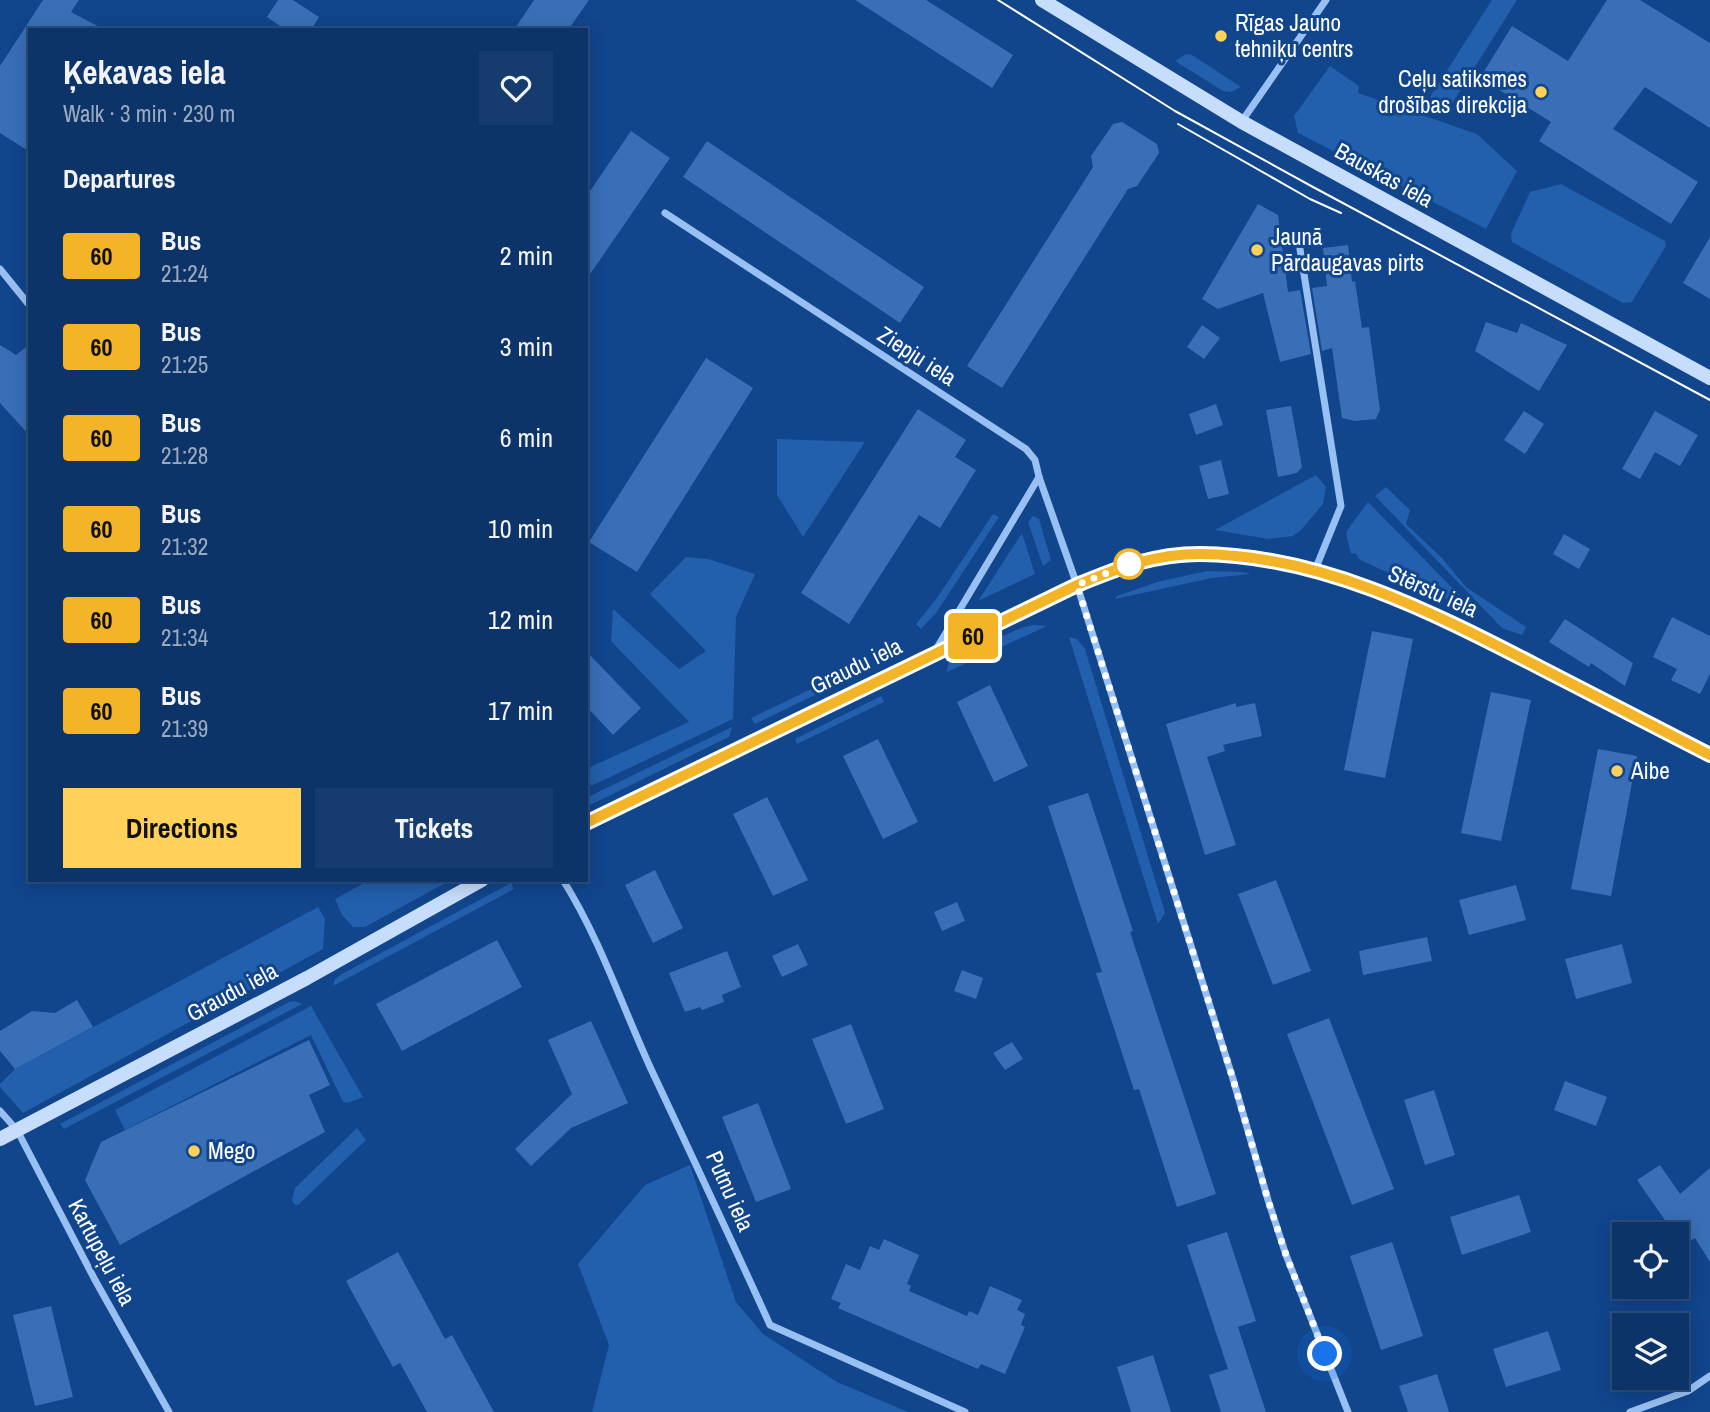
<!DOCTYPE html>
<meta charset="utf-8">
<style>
:root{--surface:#0d3469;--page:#163c6f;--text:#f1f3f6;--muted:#9aaac0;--line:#2d4f7d;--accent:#ffd159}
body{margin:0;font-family:"Archivo Narrow",sans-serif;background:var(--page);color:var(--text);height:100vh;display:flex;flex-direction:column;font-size:26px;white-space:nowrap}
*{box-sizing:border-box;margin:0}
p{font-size:23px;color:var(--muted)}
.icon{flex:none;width:38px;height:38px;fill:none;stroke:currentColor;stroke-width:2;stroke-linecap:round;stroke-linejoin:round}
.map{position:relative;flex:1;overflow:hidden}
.details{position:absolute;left:28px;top:28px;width:560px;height:854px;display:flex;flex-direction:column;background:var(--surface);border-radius:0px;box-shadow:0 4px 18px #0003,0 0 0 2px var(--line)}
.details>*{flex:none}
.badge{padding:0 14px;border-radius:5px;font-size:24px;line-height:46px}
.buttons{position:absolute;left:1612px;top:1222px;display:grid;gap:14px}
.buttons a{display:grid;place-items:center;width:77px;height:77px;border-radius:0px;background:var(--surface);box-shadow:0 4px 18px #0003,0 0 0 2px var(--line);font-size:35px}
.you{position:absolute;width:35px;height:35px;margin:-18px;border:5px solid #fff;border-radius:50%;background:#1a73e8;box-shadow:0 0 0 10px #1a73e833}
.map>.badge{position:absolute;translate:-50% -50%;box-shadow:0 0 0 4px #fff}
h2{padding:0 35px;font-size:26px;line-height:63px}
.round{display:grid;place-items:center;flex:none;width:74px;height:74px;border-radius:0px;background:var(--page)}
.overview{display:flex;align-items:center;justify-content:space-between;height:119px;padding:0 35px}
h1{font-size:33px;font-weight:800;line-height:52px}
.action{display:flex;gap:14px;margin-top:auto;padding:14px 35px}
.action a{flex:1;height:80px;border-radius:0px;background:var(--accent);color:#111;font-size:28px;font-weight:800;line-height:80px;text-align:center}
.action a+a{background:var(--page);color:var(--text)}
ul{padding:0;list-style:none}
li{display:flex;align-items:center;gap:21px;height:91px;padding:0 35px}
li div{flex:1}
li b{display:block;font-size:26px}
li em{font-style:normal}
li .badge{min-width:77px;font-weight:700;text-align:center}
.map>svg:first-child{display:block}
.green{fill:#225fac}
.building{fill:#396fb6}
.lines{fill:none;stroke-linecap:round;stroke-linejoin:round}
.street{stroke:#98c0f2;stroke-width:7}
.secondary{stroke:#c7ddfc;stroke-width:14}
.tram{stroke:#fff;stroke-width:2}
.line-casing{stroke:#fff;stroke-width:16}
.line{stroke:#f4b427;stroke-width:10}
.walk{stroke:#fff;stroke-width:7;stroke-dasharray:0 12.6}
.poi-dot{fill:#ffd159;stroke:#11458c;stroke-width:2.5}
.stop-dot{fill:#fff;stroke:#f4b427;stroke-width:3.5}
.labels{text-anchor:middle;stroke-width:6;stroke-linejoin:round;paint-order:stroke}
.poi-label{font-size:23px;fill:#fff;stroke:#11458c;text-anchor:start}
.street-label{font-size:23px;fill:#fff;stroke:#11458c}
</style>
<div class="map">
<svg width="1710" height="1412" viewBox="0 0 1710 1412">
<rect width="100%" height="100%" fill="#11458c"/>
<g class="green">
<path d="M1492,0h25l-69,110 -18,-13z"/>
<path d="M1186,54l6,1 49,32 -10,5 -8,-1 -48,-30z"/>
<path d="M1330,66l29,20 -1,7 119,41 40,37 -31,58 -188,-96 -4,-17z"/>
<path d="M1561,184l104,57 1,5 -34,56 -9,1 -111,-61 -1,-8 19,-42z"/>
<path d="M777,439l88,3 -62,95 -26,-42z"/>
<path d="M1316,475l10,12 -3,17 -21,25 -9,7 -25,3 -53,-9z"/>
<path d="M1386,487l24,23 -4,14 36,34 24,29 60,40 -4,8 -20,-7 -127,-132z"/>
<path d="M1368,502l109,111 -117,-53 -5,-7 -4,1 -5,-20 2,-5z"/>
<path d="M993,514l6,3 -63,96 -15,16 -5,-5 21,-26z"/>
<path d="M1033,516l6,3 12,41 -8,6 -15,-44z"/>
<path d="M1022,533l13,41 -57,27z"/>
<path d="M686,557l22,2 47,15 -19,43 -3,102 -142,67 -5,-17 103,-47 -78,-81 2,-32 66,60 27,-18 -56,-57z"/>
<path d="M1207,571l35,1 9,2 -39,4 -97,21 2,-3 40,-14z"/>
<path d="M1033,625l14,1 -100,46 1,-8 6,-6 67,-30z"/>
<path d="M1069,637l8,2 8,10 79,260 1,4 -7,11z"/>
<path d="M865,663l4,6 -114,55 -4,-6z"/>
<path d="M881,696l3,6 -87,42 -2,-5z"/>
<path d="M732,727l-3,10 -143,70v-9z"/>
<path d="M370,880h81l-86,47h-12l-11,-12 -7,-16z"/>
<path d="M511,883l3,6 -181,97 2,-7 7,-5z"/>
<path d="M318,907l7,12 -2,30 -300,164 -23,-26v-3l15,-15z"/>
<path d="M295,1001l7,3 -238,125 -4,-5 229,-122z"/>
<path d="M311,1006l52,91 -16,6 -4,-1 -32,-67 -186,95 -10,-20z"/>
<path d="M357,1128l9,12 -68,65 -4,-1 -2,-4 3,-12z"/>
<path d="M690,1165l46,137 27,32 74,48 71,30h-316l17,-67 -31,-81 67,-79z"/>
</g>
<g class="building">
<path d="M43,0h36l-8,12 34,18h-75v122l-30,-19v-67z"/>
<path d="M278,0h15l26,17 -8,13h-25l-19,-13z"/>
<path d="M534,0h55l-21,30h-54z"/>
<path d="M855,0h71l87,55 -21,33z"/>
<path d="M1607,0h33l70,43v85l-65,-41 -32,42 85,53 -27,42 -132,-83 12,-19 -71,-44 32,-52 56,35z"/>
<path d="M1122,122l35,22 2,9 -22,33 -9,3 -126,199 -35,-22 126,-199 -2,-11 22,-32z"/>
<path d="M631,131l39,27 -84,122v-83z"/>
<path d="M707,141l217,146 -24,36 -217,-146z"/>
<path d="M1258,204l20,11 10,77 12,-2 11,64 -31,8 -17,-69 -45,16 -16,-10z"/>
<path d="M1710,237v62l-27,-16z"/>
<path d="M1348,245l4,37 3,-1 7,47 7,-1 11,83 -4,9 -21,2 -13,-3 -10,-70 -10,3 -10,-63 15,-2 -4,-38z"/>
<path d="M1486,322l31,11 4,-10 46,22 -28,46 -64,-40z"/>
<path d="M1202,325l18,13 -16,21 -17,-12z"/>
<path d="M30,344v92l-30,-33v-58l16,10z"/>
<path d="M706,358l47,30 -116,184 -48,-30z"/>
<path d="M1216,404l7,21 -27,10 -7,-21z"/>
<path d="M1291,406l11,61 -5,6 -19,4 -12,-67z"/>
<path d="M918,409l48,31 -11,17 21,13 -36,58 -21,-13 -70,109 -48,-31z"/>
<path d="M1524,411l20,13 -19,30 -21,-14z"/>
<path d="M1655,411l43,24 -18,31 -25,-14 -15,27 -18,-10z"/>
<path d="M1221,460l8,34 -21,5 -9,-33z"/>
<path d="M1564,534l26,15 -11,20 -26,-15z"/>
<path d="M1672,617l38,19v38l-10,20 -29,-14 6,-11 -24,-12z"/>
<path d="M1565,619l68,44 -8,23 -34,-23 -2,4 -40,-25z"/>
<path d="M1372,631l41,8 -28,139 -41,-8z"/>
<path d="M586,651l55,57 -28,27 -27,-29z"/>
<path d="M990,685l38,81 -34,16 -37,-80z"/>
<path d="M1491,692l40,8 -30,141 -40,-8z"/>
<path d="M1236,703v4l19,-4 7,33 -39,9 2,6 -18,6 29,88 -31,10 -39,-131z"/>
<path d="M878,739l40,83 -35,17 -40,-83z"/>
<path d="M1598,749l39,7 -26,140 -40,-7z"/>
<path d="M1088,793l45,138 -3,1 86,262 -39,13 -38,-118 -5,1 -38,-117 6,-1 -54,-166z"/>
<path d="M767,797l41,83 -35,16 -40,-82z"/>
<path d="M655,870l28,58 -30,15 -28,-58z"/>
<path d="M1276,880l35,91 -38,14 -35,-91z"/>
<path d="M1516,885l10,35 -57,15 -10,-35z"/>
<path d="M957,902l8,19 -23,10 -8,-19z"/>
<path d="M1427,937l5,24 -69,14 -4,-24z"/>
<path d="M497,940l25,47 -120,64 -26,-47z"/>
<path d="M798,944l10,21 -26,12 -10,-21z"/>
<path d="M1622,944l10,39 -56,16 -11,-40z"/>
<path d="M727,951l14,36 -19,8 2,7 -22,8 -2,-3 -15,5 -16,-39z"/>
<path d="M962,970l21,8 -7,21 -22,-8z"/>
<path d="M77,1000l16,27 -78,42 -15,-18v-20l32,-20 23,2z"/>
<path d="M1329,1018l65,171 -42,16 -65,-171z"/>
<path d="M591,1021l37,82 -57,25 -40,38 -16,-17 57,-55 -24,-54z"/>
<path d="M851,1024l33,85 -38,15 -34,-85z"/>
<path d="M309,1040l21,45 -21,10 16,37 -205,113 -35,-65 16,-38z"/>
<path d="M1012,1042l11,17 -18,11 -12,-17z"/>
<path d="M1565,1081l42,16 -11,29 -42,-16z"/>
<path d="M1434,1090l21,65 -30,10 -21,-65z"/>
<path d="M758,1103l33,86 -35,13 -34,-85z"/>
<path d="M1660,1165l20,29 30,-26v94l-15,-24 -12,8 -46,-66z"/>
<path d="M1519,1195l12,37 -69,23 -12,-38z"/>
<path d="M1227,1232l29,89 -18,6 28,85h-45l-12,-37 19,-6 -41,-124z"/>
<path d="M884,1239l35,16 -12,29 4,2 -2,5 58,25 2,-5 9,4 12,-29 32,14 -5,10 8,4 -4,11 4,2 -20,47 -24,-10 -3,5 -140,-61 3,-5 -10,-4 15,-35 14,6 10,-24 9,4z"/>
<path d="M1392,1242l31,94 -42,14 -31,-94z"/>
<path d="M398,1252l47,87 7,-4 42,77h-67l-27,-49 -7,4 -47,-86z"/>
<path d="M51,1306l22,91 -38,9 -22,-91z"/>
<path d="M1548,1331l13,39 -55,17 -13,-38z"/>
<path d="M1153,1355l18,57h-40l-14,-45z"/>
<path d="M1437,1374l12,38h-41l-9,-26z"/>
</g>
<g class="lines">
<g class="street">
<path d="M1242,121l84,-121"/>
<path d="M665,213l361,236 9,11 4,17 38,108 156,494 35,121 18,55 62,157"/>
<path d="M1300,249l41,257 -26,64"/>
<path d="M0,269l30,37"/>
<path d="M935,651l104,-174"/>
<path d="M563,880c37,59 59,126 88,189 40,85 80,170 119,256l195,87"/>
<path d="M0,1111l17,19 78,150 74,132"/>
<path d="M1630,1412l58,-21 22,-15"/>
</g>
<g class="secondary">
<path d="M1042,0l200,122 468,256"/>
<path d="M586,823l491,-238c24,-10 48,-22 75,-26 135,-23 266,47 383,106 58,30 117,60 175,90"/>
<path d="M0,1139l307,-161 175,-98"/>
</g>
<g class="tram">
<path d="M998,0l177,111 138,76 397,213"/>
<path d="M1178,124l132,75 31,14"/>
</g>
</g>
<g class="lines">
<defs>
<path id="line" d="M586,823l491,-238c41,-17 77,-31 123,-31 120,1 230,57 335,111 58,30 117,60 175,90"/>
</defs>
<use href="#line" class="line-casing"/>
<use href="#line" class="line"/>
<path class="walk" d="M1129,564l-52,21 156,494 35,121 18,55 39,99"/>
</g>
<g class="poi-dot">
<circle cx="1221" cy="36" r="7"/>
<circle cx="1541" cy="92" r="7"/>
<circle cx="1257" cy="250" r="7"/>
<circle cx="1617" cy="771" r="7"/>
<circle cx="194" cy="1151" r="7"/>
</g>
<circle class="stop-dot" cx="1129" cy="564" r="14"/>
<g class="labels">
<g class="poi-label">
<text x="1235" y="31">Rīgas Jauno<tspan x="1235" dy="26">tehniķu centrs</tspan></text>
<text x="1527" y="87" text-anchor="end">Ceļu satiksmes<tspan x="1527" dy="26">drošības direkcija</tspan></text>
<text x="1271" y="245">Jaunā<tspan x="1271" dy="26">Pārdaugavas pirts</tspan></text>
<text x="1631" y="779">Aibe</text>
<text x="208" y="1159">Mego</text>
</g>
<g class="street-label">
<text transform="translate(1384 175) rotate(29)" y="8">Bauskas iela</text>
<text transform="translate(917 356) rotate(33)" y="8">Ziepju iela</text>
<text transform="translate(1433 591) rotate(24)" y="8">Stērstu iela</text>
<text transform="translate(856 666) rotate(-26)" y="8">Graudu iela</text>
<text transform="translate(232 992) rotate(-28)" y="8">Graudu iela</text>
<text transform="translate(730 1191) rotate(66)" y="8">Putnu iela</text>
<text transform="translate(102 1252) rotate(62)" y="8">Kartupeļu iela</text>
</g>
</g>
</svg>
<div class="buttons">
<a><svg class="icon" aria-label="locate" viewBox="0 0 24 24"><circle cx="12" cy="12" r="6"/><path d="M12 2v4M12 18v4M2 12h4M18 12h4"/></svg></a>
<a><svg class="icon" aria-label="layers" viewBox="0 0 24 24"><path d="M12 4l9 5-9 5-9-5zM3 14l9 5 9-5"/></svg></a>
</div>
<div class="you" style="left:1325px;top:1354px"></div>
<b class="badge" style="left:973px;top:636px;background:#f4b427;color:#111">60</b>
<section class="details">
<div class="overview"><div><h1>Ķekavas iela</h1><p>Walk · 3 min · 230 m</p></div><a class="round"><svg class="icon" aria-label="heart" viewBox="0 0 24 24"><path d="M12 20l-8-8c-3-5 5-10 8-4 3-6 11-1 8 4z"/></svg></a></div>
<h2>Departures</h2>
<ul>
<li><span class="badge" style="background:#f4b427;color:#111">60</span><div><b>Bus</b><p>21:24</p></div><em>2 min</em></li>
<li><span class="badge" style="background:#f4b427;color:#111">60</span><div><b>Bus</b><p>21:25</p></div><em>3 min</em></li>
<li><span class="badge" style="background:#f4b427;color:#111">60</span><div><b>Bus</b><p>21:28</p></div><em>6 min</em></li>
<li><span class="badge" style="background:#f4b427;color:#111">60</span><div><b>Bus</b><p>21:32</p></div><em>10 min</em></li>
<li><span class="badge" style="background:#f4b427;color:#111">60</span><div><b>Bus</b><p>21:34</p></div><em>12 min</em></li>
<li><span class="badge" style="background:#f4b427;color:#111">60</span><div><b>Bus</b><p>21:39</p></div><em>17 min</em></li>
</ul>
<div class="action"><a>Directions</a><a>Tickets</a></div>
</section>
</div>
